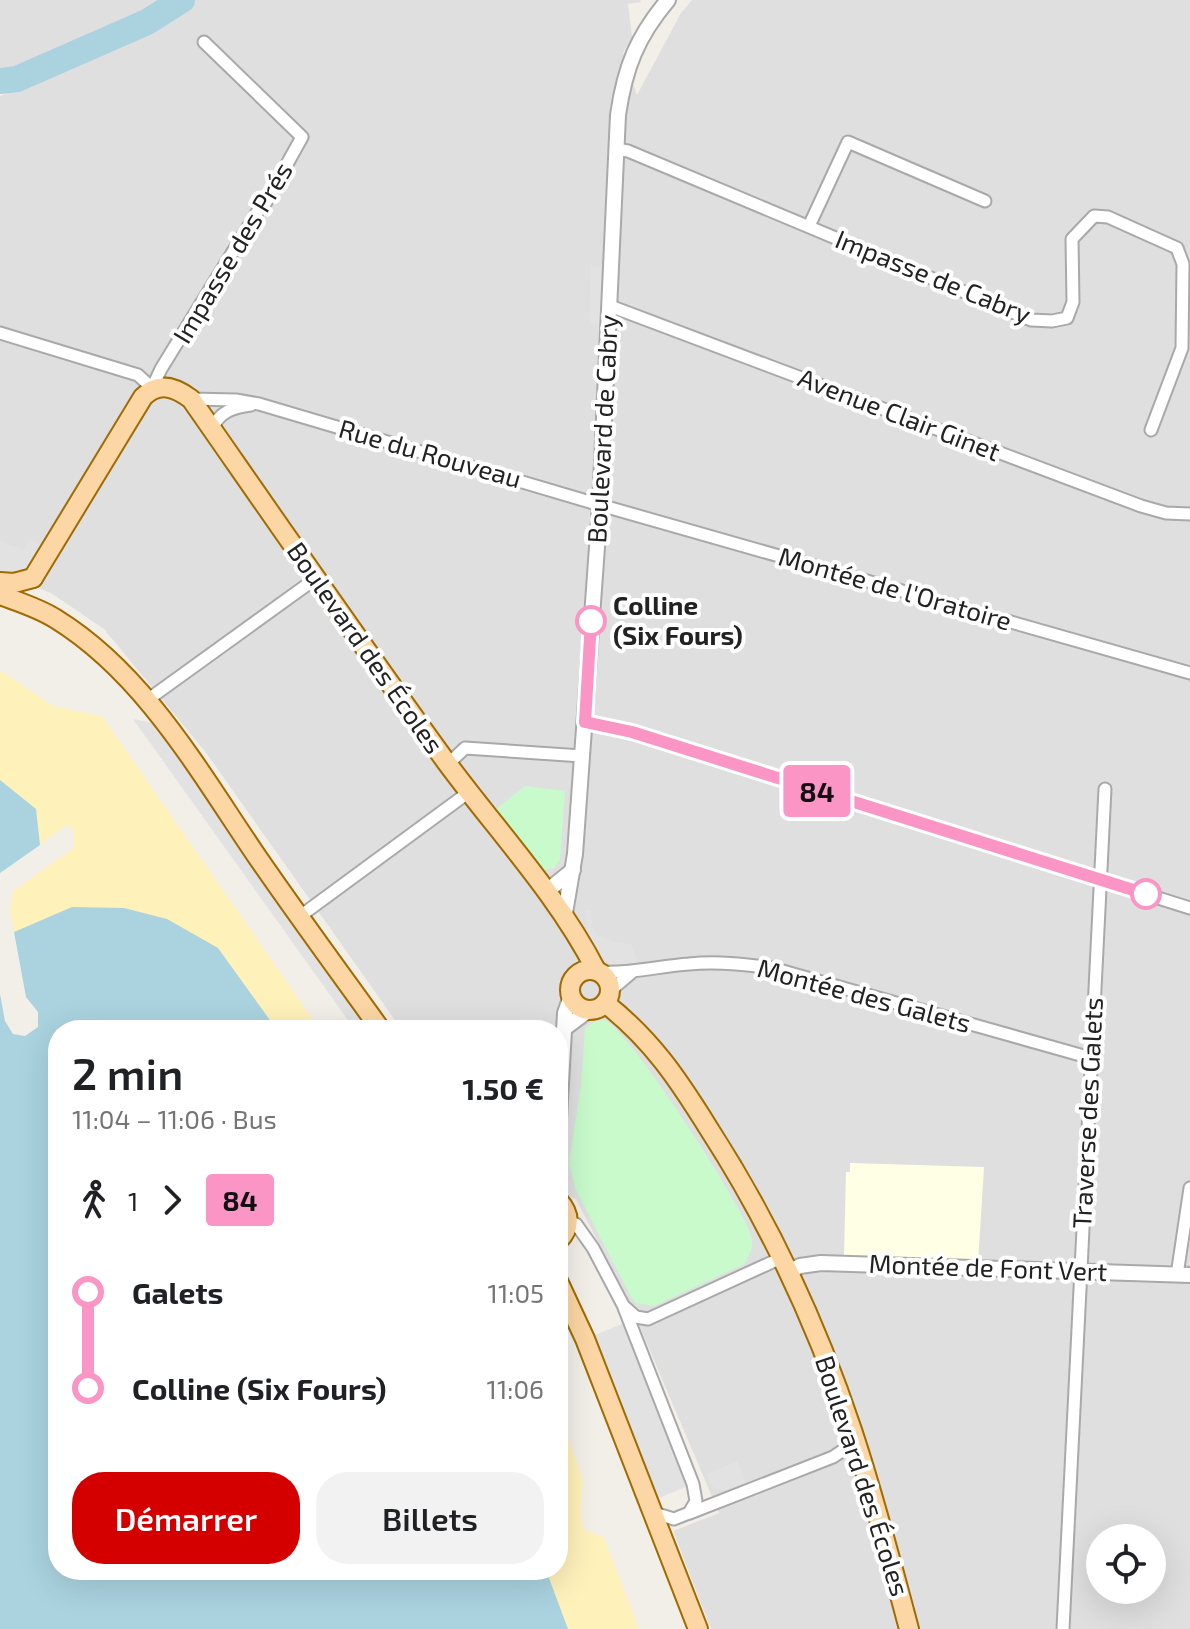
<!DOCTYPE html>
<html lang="fr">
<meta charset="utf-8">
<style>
:root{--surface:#fff;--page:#f2f2f2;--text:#202124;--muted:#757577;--accent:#d40000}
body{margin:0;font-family:"Exo 2",sans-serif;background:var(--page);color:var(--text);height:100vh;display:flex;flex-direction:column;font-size:30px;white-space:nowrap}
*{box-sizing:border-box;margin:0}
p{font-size:26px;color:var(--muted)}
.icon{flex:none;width:44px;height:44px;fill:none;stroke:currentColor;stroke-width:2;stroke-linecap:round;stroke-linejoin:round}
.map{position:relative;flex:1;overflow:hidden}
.details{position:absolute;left:48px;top:1020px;width:520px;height:560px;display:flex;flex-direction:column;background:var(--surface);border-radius:32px;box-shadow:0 8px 32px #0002}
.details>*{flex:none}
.badge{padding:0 16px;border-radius:6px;font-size:28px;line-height:52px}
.buttons{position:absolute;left:1086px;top:1524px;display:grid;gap:16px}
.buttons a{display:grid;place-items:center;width:80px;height:80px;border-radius:50%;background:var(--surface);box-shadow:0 8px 32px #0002;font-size:40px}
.map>.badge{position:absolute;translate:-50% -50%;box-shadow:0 0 0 4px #fff}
.legs{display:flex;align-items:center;gap:12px;height:88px;padding:0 24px;font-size:26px}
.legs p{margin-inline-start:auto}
.summary{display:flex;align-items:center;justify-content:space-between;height:136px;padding:0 24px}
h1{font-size:44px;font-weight:600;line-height:60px}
.action{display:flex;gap:16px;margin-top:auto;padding:16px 24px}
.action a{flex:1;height:92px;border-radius:32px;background:var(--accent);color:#fff;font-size:32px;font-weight:600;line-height:92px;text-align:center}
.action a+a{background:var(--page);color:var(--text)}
ul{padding:0 24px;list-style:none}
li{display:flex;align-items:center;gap:28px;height:96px;font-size:30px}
li i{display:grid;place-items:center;width:12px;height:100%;margin:0 10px;background:currentColor}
li i::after{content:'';width:20px;height:20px;margin:-10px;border:6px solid;border-radius:50%;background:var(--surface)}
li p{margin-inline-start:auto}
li:first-child i{background:linear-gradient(#0000 50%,currentColor 0)}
li:last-child i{background:linear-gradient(currentColor 50%,#0000 0)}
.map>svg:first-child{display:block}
.residential{fill:#e0dfdf;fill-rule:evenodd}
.education{fill:#ffffe5}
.sand{fill:#fff1ba}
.park{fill:#c8facc}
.parking{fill:#e2e2e2}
.water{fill:#aad3df}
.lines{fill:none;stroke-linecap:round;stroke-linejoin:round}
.river{stroke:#aad3df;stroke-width:26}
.minor-casing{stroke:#a9a9a9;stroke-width:15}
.tertiary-casing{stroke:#a9a9a9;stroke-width:18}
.primary-casing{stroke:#a06b00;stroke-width:22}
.minor{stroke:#fff;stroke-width:11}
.tertiary{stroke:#fff;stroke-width:14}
.primary{stroke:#fcd6a4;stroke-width:18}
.line-1-casing{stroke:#fff;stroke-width:18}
.line-1{stroke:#fa95c5;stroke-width:12}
.stop-1-dot{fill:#fff;stroke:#fa95c5;stroke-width:4}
.labels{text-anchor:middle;stroke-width:8;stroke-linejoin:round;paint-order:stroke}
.street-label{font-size:26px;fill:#222;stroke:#fff}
.stop-label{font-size:26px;font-weight:bold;fill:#222;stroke:#fff;text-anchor:start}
</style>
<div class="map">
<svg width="1190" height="1629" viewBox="0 0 1190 1629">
<rect width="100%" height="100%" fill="#f2efe9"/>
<g class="residential">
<path d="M0,0h159l-18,12 -141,63z"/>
<path d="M194,0h446l1,2 -13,2 4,33 -9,16 14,42 44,-82 11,-13h498v1629h-479l-38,-98 46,-18 -88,-207 -55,-107 -18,-7v-162h-156l-195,-276 -103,-125 -53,-36 -51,-20v-477l70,-26 28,-19 60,-28zM1100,1538h52v52h-52z"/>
</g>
<path class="education" d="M850,1163l134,4 -6,96 -134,-7 2,-84h4z"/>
<g class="sand">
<path d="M0,670l53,36 49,10 218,314h-43l-59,-82 -146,-41 -58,25 -4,-21 3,-20 61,-43 -1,-19 -7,-4 -26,20 -4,-36 -36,-29z"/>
<path d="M558,1408l25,72 -2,38 3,11 20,9 35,91h-71l-22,-59h12z"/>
</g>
<g class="park">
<path d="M525,786l40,5 -5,69 -6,8 -10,2 -10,-7 -38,-54z"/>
<path d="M605,1020c27,14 135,182 146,215 4,10 -2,21 -7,29l-90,42 -18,-3 -5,-6 -55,-107 -7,-26 12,-79 4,-57 11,-7z"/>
</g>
<g class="parking">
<path d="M591,266l12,1 -3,58 -11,-1z"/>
<path d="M29,539l13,6 -14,22 -10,4 -18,1v-31l24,9z"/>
<path d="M133,719l20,4 218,307h-16z"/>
<path d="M585,910h6l1,15 5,10 22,8 12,1 7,18 -24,4 -16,-11 -11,-25z"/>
<path d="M629,1321l64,163 -44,18 -64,-163z"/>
<path d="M738,1461l8,22 -21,7 -9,-1 -6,-5 -3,-10z"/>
</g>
<g class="water">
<path d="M0,780l36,29 4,36 -40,28z"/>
<path d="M72,907l52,1 43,11 51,29 59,82h-219v540h488l22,59h-568v-635l5,27 8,13 12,2 13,-9v-15l-12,-15 -12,-65z"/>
</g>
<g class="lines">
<path class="river" d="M0,81l17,-2 130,-57 35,-22"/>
<defs>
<g id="minor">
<path d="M616,149l12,2 403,169 21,1 15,-3 6,-16 -1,-63 22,-23 14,1 69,31 6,16 -1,84 -31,82"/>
<path d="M809,226l39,-84 137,59"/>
<path d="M610,306l531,200 25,7 24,1"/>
<path d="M0,333l138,42 14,13 9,-19 97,-158 8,-9 36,-65 -98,-95"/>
<path d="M191,399l45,1 23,4 341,101 590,168"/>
<path d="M212,429c7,-17 21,-22 39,-24"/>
<path d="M146,701l169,-122"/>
<path d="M585,722l47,10 558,176"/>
<path d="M448,764l17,-16 117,8"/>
<path d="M299,917l170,-125"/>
<path d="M600,972c31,2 59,-6 89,-8 28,-3 55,0 83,4l319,90"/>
<path d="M610,991l21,-18"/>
<path d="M568,1222l8,2 17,24 30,57 70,179 3,17 -7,12 -15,6 -20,-6"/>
<path d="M1177,1275l13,-87"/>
<path d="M626,1308l10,9 12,2 133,-61"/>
<path d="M690,1513l143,-56 12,-8 9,-12"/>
<path d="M1063,1629l42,-840"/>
</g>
<g id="tertiary">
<path d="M547,891l26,-21"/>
<path d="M565,913l10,-59 25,-349 18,-390c7,-48 19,-78 50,-115"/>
<path d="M565,1028l24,-18"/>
<path d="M558,1136l7,-123 6,-17"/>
<path d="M788,1272l12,-6 21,-3 369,12"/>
</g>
<g id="primary">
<path d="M33,578l110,-181c16,-16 32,-10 48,2 85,122 169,244 256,364 51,69 110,131 149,207"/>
<path d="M0,582l14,1 19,-5"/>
<path d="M0,595c19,7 39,13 56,24 89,55 144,154 202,239 40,58 82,115 123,172"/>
<circle cx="590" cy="990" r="20"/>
<path d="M605,1003c47,37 73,76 104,126 60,93 108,196 143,301 22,66 39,132 57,199"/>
<path d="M558,1200c13,14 13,28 0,41"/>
<path d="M558,1281l27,58 113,290"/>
</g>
</defs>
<use href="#minor" class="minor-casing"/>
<use href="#tertiary" class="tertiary-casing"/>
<use href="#primary" class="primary-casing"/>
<use href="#minor" class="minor"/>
<use href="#tertiary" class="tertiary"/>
<use href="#primary" class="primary"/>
</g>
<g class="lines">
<defs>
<path id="line-1" d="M591,621l-6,101 47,10 514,162"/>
</defs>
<use href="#line-1" class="line-1-casing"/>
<use href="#line-1" class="line-1"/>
</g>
<g class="stop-1-dot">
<circle cx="591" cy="621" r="14"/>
<circle cx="1146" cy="894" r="14"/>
</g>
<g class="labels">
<g class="street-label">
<text transform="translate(233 253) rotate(-59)" y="9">Impasse des Prés</text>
<text transform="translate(933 277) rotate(22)" y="9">Impasse de Cabry</text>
<text transform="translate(899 415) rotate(21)" y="9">Avenue Clair Ginet</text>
<text transform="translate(603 429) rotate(-87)" y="9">Boulevard de Cabry</text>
<text transform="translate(430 454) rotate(16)" y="9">Rue du Rouveau</text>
<text transform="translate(895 589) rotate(16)" y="9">Montée de l'Oratoire</text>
<text transform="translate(365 648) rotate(55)" y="9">Boulevard des Écoles</text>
<text transform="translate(864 996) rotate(15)" y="9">Montée des Galets</text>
<text transform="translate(1088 1113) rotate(-87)" y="9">Traverse des Galets</text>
<text transform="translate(988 1268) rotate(2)" y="9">Montée de Font Vert</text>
<text transform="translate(862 1476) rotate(72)" y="9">Boulevard des Écoles</text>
</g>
<g class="stop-label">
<text x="613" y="615">Colline<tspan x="613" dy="30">(Six Fours)</tspan></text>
</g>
</g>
</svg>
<div class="buttons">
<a><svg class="icon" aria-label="locate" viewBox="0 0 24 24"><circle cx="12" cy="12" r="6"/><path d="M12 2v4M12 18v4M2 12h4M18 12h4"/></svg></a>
</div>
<b class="badge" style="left:817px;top:791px;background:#fa95c5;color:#111">84</b>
<section class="details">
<div class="summary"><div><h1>2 min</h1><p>11:04 – 11:06 · Bus</p></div><b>1.50 €</b></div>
<div class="legs"><svg class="icon" aria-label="walk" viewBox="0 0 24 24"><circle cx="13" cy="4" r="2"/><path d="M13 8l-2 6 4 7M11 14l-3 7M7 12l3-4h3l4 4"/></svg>1<svg class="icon" aria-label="forward" viewBox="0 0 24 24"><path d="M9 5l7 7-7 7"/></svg><b class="badge" style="background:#fa95c5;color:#111">84</b></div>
<ul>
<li><i style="color:#fa95c5"></i><b>Galets</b><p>11:05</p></li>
<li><i style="color:#fa95c5"></i><b>Colline (Six Fours)</b><p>11:06</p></li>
</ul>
<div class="action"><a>Démarrer</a><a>Billets</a></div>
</section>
</div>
